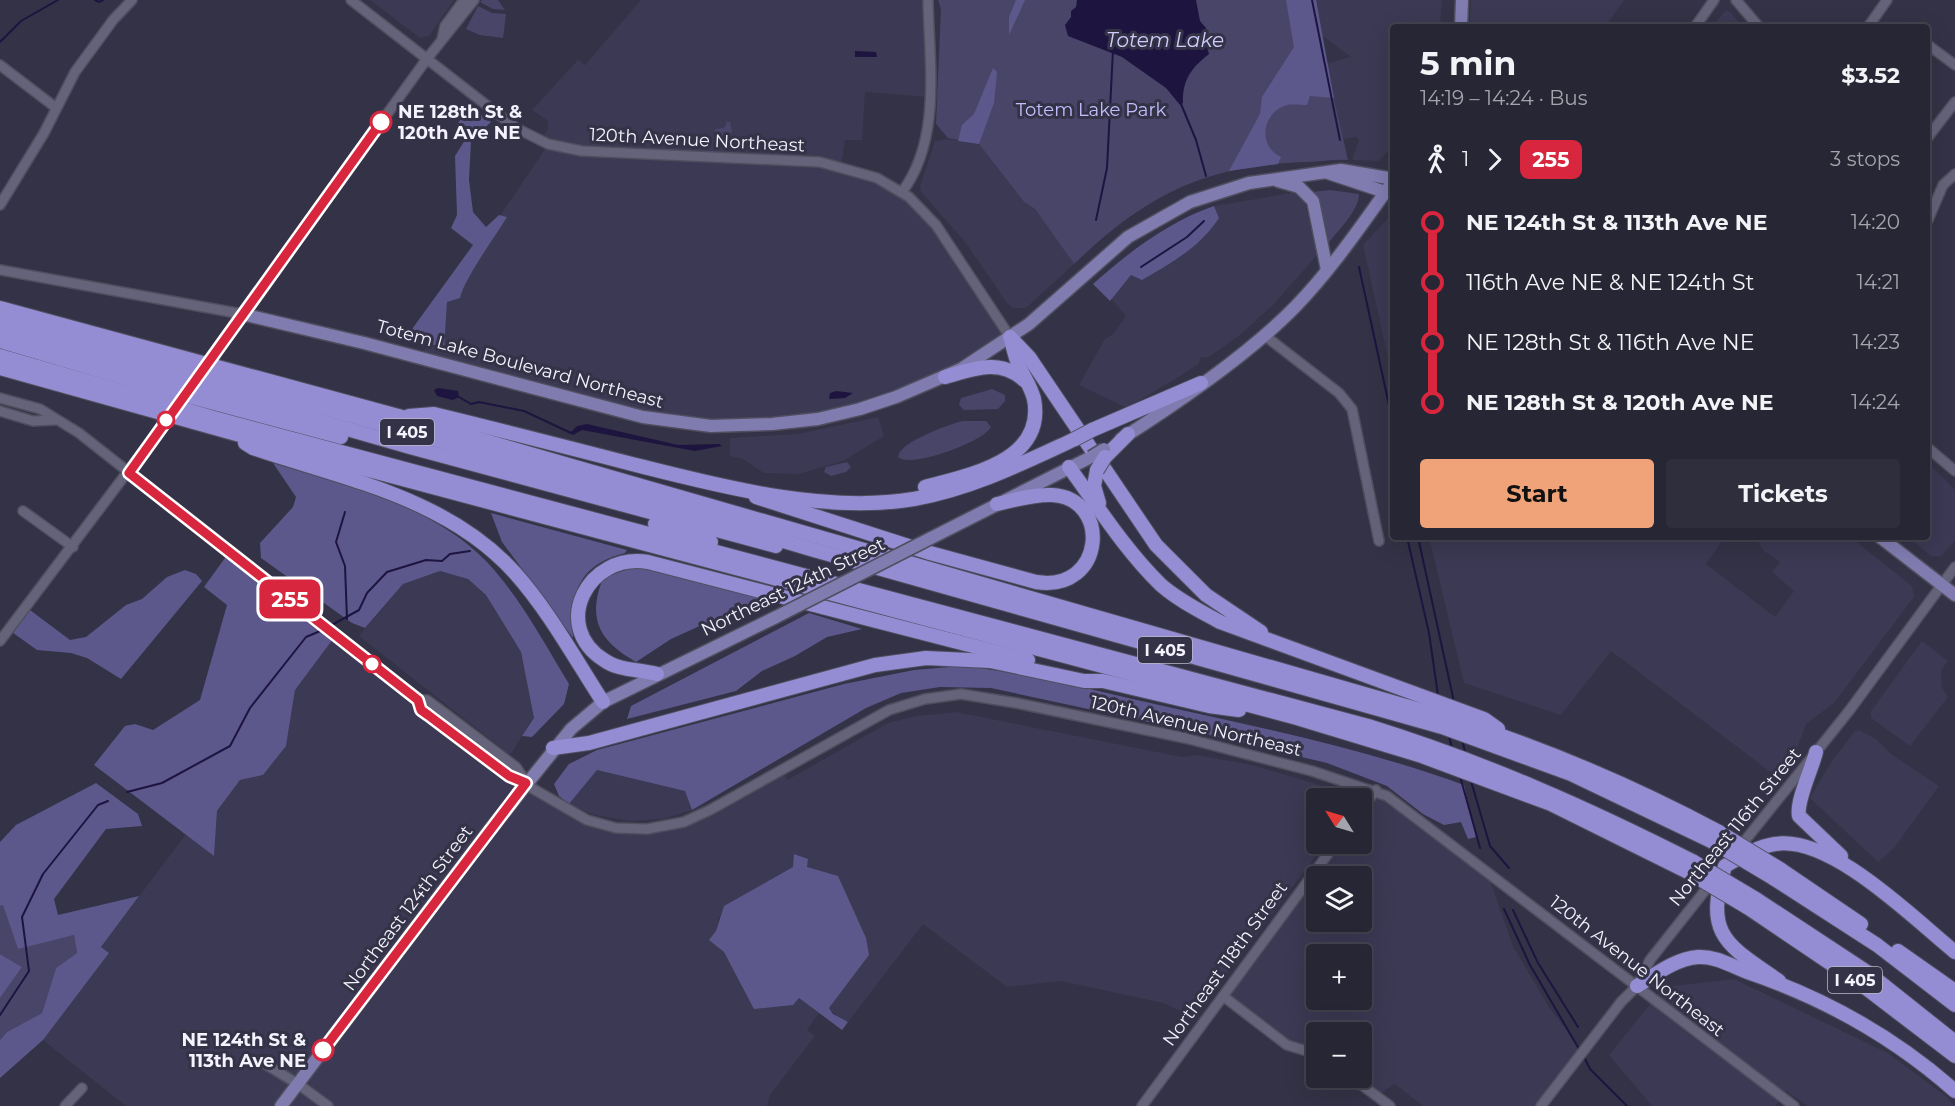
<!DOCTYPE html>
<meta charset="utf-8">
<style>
:root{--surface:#272634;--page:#2f2e3c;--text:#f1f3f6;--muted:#a4a5ac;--line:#43434f;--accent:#f0a279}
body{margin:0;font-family:Montserrat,sans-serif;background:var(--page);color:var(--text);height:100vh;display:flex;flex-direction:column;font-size:22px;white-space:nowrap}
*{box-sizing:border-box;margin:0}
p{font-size:20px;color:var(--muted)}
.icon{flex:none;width:33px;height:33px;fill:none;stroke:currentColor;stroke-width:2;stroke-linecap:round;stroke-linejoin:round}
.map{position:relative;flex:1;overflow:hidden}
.panel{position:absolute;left:1390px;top:24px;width:540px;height:516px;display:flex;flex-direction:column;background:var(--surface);border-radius:6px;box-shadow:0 6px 24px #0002,0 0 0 2px var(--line)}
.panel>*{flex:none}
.badge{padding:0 12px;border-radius:9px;font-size:21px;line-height:39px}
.needle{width:39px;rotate:307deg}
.controls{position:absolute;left:1306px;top:788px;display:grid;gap:12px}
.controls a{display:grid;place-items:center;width:66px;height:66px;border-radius:6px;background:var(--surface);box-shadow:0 6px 24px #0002,0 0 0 2px var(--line);font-size:30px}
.map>.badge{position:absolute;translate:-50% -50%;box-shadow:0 0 0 3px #fff}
.legs{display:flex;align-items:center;gap:9px;height:66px;padding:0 30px;font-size:20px}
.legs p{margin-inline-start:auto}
.headline{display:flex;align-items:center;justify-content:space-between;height:102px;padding:0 30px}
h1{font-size:33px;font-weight:700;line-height:45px}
.action{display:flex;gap:12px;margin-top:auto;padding:12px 30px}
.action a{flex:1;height:69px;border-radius:6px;background:var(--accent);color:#111;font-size:24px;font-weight:700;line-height:69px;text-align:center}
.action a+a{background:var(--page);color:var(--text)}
ul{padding:0 30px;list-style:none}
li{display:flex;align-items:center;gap:21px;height:60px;font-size:22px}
li i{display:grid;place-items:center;width:9px;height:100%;margin:0 8px;background:currentColor}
li i::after{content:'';width:15px;height:15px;margin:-8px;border:4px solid;border-radius:50%;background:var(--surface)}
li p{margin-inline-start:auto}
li:first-child i{background:linear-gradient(#0000 50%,currentColor 0)}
li:last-child i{background:linear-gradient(currentColor 50%,#0000 0)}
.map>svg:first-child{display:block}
.built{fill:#3b3953;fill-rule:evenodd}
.green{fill:#494569}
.forest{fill:#5d588b}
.water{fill:#1d1440}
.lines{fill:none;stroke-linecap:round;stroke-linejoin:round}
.stream{stroke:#1d1440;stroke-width:2}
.minor-casing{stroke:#504e5e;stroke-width:12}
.major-casing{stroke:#504e5e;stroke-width:15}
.highway-casing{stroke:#504e5e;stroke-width:16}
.minor{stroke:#646379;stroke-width:9}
.major{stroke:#817cb0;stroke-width:12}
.highway{stroke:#948dd4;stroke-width:14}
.minor-bridge-casing{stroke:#504e5e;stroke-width:12;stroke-linecap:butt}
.major-bridge-casing{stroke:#504e5e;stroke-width:15;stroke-linecap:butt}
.highway-bridge-casing{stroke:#504e5e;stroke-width:16;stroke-linecap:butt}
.minor-bridge{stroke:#646379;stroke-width:9}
.major-bridge{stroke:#817cb0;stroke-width:12}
.highway-bridge{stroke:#948dd4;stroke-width:14}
.line-1-casing{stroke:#fff;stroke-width:14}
.line-1{stroke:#d7263d;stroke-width:9}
.stop-1-dot{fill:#fff;stroke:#d7263d;stroke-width:3}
.labels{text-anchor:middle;stroke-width:6;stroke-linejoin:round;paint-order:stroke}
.shield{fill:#343246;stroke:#bab8c6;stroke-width:1.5}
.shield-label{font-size:16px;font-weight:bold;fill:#f3f2fd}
.park-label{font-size:18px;fill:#c3befd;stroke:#343246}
.stop-label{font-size:18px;font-weight:bold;fill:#f3f2fd;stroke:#343246;text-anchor:start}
.street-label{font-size:18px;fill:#f3f2fd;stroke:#343246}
.water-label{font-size:20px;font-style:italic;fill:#cfccfc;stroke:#343246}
</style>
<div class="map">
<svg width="1955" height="1106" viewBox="0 0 1955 1106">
<rect width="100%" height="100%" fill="#343246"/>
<g class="built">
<path d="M370,0h84l-25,36 -9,2z"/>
<path d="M641,0h287l1,97 -64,-5 -3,48h-17l-4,26 28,8 55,38 86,125 -49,32 -143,50 -126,5 -270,-66 23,-61 103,-152 -8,-4 8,-12v-8l-16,-11 46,-50 7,5z"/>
<path d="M1316,0h126l-2,27h-46l-1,118 -14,16 -27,-1 7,-20 -3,-3 -13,2 -17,-75 25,-7 -31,-23z"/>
<path d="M1471,0h153l-19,27h-136z"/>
<path d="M1726,10l5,3 12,14h-31z"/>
<path d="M948,139l31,5 45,58 11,7 39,55 -48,44h-13l-6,-5 -41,-60 -45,-51 -1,-6 15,-45z"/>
<path d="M1291,193l6,1 8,9 12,52 -43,49 -34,31 -33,23 -6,-1 -3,7 -18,12 -53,32 -48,-23 25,-45 10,-7 12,-17 -15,-17 20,-24 88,-57 -5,-12z"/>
<path d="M1393,213v167l-30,-135z"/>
<path d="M878,417l6,19 -41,25 -44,13 -35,-1 -21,-14 -13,-3v-18l68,-4z"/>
<path d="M1928,463l27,27v51l-15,16 -9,-1 -23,-19h20z"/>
<path d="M1429,537h296l-19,27 69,53 19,-26 -22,-19 8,-10 -16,-11 -9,-14h95l62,49 2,11 -80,106 -28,21 -9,24 -24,26 -162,-123 -50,64 -97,-32z"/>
<path d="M440,571l28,8 18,16 35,57 13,66 -24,37 -151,-119 44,-52z"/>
<path d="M336,635l215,167 65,26 68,-6 98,-52 5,10 101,-57 28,-7 40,-4 226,45 15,-2 55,10 98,29 4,4h-37v45h9l-132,174 -31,-14 -102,-22 -54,6 -84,-63 -75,98 -7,-2 -12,-12 40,-53 -76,-88 -23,13 -51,37 -3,15 38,76 39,-3 6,-7 20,15 -12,17 8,6 -45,59 -3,11h-641l-83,-66 66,-87 -8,-6 85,-113 28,22 3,-44 23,-32 23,-5 23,-29 9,-56z"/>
<path d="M1922,641l26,20 -7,9 1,18 6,9 -38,49 -39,-28v-7z"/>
<path d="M1859,730l17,9 15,15 48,32 -45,62 -16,14 -68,-64 20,-34 24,-32z"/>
<path d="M597,770l89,21 6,19 -29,9 -34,2 -35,-6 -25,-11z"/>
<path d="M1376,790l111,82 26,74 36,61 36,48 -41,51h-121l-28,-22 -16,10 -27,-17h10v-45h-45v22l-30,-9 -64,-49 113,-153h26v-34zM1317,876h45v45h-45zM1317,954h45v45h-45z"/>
<path d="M1734,979l154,74 59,44 8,9h-147l-22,-15 -11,15h-123l-43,-51 55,-68z"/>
</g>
<g class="green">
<path d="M482,0h16l7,10 -12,-1 -13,-7z"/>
<path d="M938,0h378l10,64 22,96c-14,-1 -27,2 -41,2 -102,3 -160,32 -233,102l-39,-55 -11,-7 -45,-58 -31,-6 -12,-14 5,-115z"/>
<path d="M478,6l14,7 14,1 -3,24 -23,-3 -14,-6z"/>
<path d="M725,121l5,1 2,9 -6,11 -11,-2v-11l9,-1 3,-5z"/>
<path d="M1330,190l29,4c0,17 -22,37 -32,51l-6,-35 -9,-18z"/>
<path d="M992,389l13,6v6l-7,8 -34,1 -5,-5 2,-7z"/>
<path d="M962,421h24l5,6c-8,15 -81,42 -93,30 1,-15 50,-32 64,-36z"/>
<path d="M847,462l4,5 -5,5 -15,4 -7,-4 2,-5z"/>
<path d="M3,904l15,44 56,-13 3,18 -21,15 -14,45 -35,19 -7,8v-42l22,-31 -22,-13v-48z"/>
</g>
<g class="forest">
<path d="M1016,0h9l-16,35v-18z"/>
<path d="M1286,0h30l18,98 -24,-2 -3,9c-6,0 -14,-1 -20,0 -25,7 -30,41 -6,52l-3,7 -49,7 31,-57 2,-17 32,-50z"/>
<path d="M993,68l4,4 -3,31 -15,41 -21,-3 4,-16 12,-11z"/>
<path d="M470,107l21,15 -20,19 -2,39 4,32 13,15 13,-12 8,2c-12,20 -43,62 -47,81l-13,4 -3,46 -37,-12 66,-91 -22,-17 6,-13 -2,-59 15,-24 -12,-9z"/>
<path d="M1214,206l5,12c-19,29 -46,44 -77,62l-11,-5 -21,26 -17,-17c36,-32 75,-62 121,-78z"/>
<path d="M273,463c74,23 158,41 214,99 32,34 58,82 82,122l-5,20 -32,33 -10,-1 12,-18 -13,-66 -35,-57 -18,-16 -28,-8 -37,13 -38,44 -13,-5 -91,-65 -1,-15 33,-36 3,-10z"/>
<path d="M491,513l136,37 -2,3c-47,12 -55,40 -52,85l-71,-96z"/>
<path d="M230,551l106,84 -41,55 -9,56 -23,29 -23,5 -23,31 -3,45 -120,-91 31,-39 10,-2 18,6 47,-30 27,-95 -23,-18z"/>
<path d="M631,568l19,1 120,32 -31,14 -24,4 -44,20 -35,23c-37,-21 -49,-43 -33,-84z"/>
<path d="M185,570l11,4 6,7 -81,98 -34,-21 -16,-5 -34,-3 -28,-20 17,-23 44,33 16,-3 40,-32 16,-6 25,-22z"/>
<path d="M809,613l53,16 -35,8 -32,19 -33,15 -26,20 -109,28 4,-13z"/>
<path d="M961,666c70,7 139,26 207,41 100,22 200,43 296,78l12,52 -8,2 -7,-17 -17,3 -21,-11 -36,-28 -60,-23 -113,-27 -223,-48 -51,-1 -39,6 -35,15 -174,102 -7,-19 -88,-21 -28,34 -10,-8 -5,-12 15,-20 28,-14 247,-66 70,-14z"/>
<path d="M96,783l42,31 4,12 -36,3 -52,70 4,16 81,-19 -38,51 8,6 -66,87 -43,38v-38l7,-8 35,-19 14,-45 21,-15 -3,-18 -56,14 -15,-44 -3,1v-64l16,-17z"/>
<path d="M794,854l14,5 -1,8 31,9 28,62 3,17 -40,53 4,6 15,8 -6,8 -43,-32 -6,7 -39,4 -30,-57 -15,-12 7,-9 8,-25 69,-39z"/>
<path d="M0,954l22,13 -22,31z"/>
</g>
<g class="water">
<path d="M1077,0h119l4,21 6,7v15l3,11c-17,13 -27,26 -26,49l-3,2 -14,-17 -44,-31 -54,-21 -3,-11 6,-8v-6l5,-4z"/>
<path d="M855,51l21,1 1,5h-22z"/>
<path d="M438,388l20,3 1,6 -6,3 -16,-4 -3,-6z"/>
<path d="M836,391l17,2 -8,5 -16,1 1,-6z"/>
<path d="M587,424l91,21 41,-1 3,2 -27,5 -113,-21 -9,5 -3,-2 7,-7z"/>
</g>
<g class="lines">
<g class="stream">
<path d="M95,0l4,2 4,-2"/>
<path d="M1312,0l28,140"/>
<path d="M0,42l21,-21 37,-21"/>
<path d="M1181,104l15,36 10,36"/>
<path d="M1096,220l11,-52 6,-118"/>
<path d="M1141,267l46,-30 17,-16"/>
<path d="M1359,267l35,161"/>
<path d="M459,397l12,7 8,-2 45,9 47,22"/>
<path d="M345,512l-9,30 9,24 2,53"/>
<path d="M1407,537l22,96 9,62"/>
<path d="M1418,537l36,165"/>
<path d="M330,626l29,-16 8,-17 20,-21 39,-12 16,1 8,-7 20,-3"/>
<path d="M1449,736l3,12"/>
<path d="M1462,740l4,15"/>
<path d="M1460,776l20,72"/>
<path d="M1471,781l19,65 19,22"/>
<path d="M127,792l35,-9 68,-37 20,-38 56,-71 19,-8"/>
<path d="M1504,909l26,56 49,84"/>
<path d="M1513,910l25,53 40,64"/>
<path d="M0,1015l29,-44 -7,-54 21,-43 55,-69 10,-4"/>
<path d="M1584,1057l6,12 37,37"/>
</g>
<defs>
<g id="minor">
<path d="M351,0l165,128 32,16 34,7 238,11 57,16 32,19 27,28 74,112"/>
<path d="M1736,0l23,27"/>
<path d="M1695,27l19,-27"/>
<path d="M1868,27l19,-27"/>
<path d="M442,39l3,-13 19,-26"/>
<path d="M1928,45l27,20"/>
<path d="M0,65l55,42"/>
<path d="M1928,137l27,-35"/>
<path d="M902,192c40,-53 27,-130 26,-192"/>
<path d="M0,205l44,-72 31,-61 38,-52 19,-20"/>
<path d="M1928,220l15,-35 12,-11"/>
<path d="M0,270l242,44"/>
<path d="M1264,335l75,58 13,16 27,132"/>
<path d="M223,342l203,-282 48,-60"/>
<path d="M0,398l40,11 39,24 339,267 3,10 7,5 81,60 78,45 29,8 31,1 37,-7 26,-12 179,-100 36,-11 36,-5 55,9 169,35 127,33 75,25 407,310"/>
<path d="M0,411l33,10 22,-1"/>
<path d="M1928,448l27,23"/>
<path d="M23,511l50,36"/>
<path d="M0,641l150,-199"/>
<path d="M418,700h9l19,14 70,53 10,15"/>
<path d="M1362,808l14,-18"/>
<path d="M1739,848l110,-137 106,-144"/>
<path d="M1223,996l64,49 30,9"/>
<path d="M265,1064l33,20 30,22"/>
<path d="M1351,1077l39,29"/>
<path d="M65,1106l17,-18"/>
<path d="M1142,1106l194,-263"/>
<path d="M1541,1106l80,-104 16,-16 13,-26 61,-77"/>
</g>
<g id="major">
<path d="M1461,27l1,-27"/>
<path d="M1328,173l66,22"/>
<path d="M1278,181l21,6 14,14 14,69"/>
<path d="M242,314l122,29 279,74 68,9 61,-2 46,-5 42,-10 36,-12 65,-28 68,-45 99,-87 62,-35 59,-19 92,-13 53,9"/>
<path d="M1121,439c55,-35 129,-86 174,-132 37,-38 68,-84 99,-127"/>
<path d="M1880,537l75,58"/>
<path d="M931,538l160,-81"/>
<path d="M281,1106l207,-274 83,-103 32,-27 173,-85"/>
</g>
<g id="highway">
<path d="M0,308l402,109 1056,304c90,29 177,66 261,111"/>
<path d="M0,319l168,45 368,104 278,82 628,177 129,47 140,67"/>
<path d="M0,329l410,118 366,99"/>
<path d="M1010,337l19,20 127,188 50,50 55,37"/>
<path d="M0,341l162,48 179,48"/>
<path d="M0,356l214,62 1154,308c116,36 218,81 326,136"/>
<path d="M0,368l279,78 1018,272 122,37 132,49 137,68"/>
<path d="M945,377c28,-8 55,-19 79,3"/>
<path d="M409,416l25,-2c66,16 132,33 198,50 87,22 192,50 282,35 57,-10 109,-36 161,-60"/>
<path d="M1092,430l109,-47"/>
<path d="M245,443l8,5c91,31 195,50 262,125 34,38 60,86 88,129"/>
<path d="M1105,457l23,-23"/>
<path d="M1069,467c29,40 57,84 92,118 17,15 39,26 59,37l264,97 14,10"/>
<path d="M1097,470l-3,16 5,17"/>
<path d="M925,487c44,-12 121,-26 109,-88 -3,-12 -10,-22 -15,-33 -4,-9 -6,-18 -8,-27"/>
<path d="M756,497l174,56 106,29c69,11 76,-84 16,-87 -18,-1 -38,5 -55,9"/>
<path d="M655,524l56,18"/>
<path d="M657,674c-17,-5 -38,-3 -53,-14 -54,-34 -16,-108 44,-98l380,98"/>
<path d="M553,748l36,-5 286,-78 51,-7 64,3 94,20h19l106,25 30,4"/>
<path d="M1816,752c-4,17 -20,49 -17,64l42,40"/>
<path d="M1780,869l81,55"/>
<path d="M1773,878l104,67 78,60"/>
<path d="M1756,899l111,73 88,70"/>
<path d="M1750,909l108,73 97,74"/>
<path d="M1898,951l57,40"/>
<path d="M1779,981c-53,-37 -75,-45 -54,-115 16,-9 31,-19 50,-22 56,-9 138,74 180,108"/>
<path d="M1637,986c19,-12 38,-27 61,-29 19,-1 35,10 52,16 76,26 145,65 205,118"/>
</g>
</defs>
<use href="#minor" class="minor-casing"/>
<use href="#major" class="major-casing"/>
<use href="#highway" class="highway-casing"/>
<use href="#minor" class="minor"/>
<use href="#major" class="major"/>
<use href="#highway" class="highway"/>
<defs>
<g id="minor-bridge">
<path d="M192,385l31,-43"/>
<path d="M150,442l35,-48"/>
</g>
<g id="major-bridge">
<path d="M1091,457l13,-8"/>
<path d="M776,617l155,-79"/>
</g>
<g id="highway-bridge">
<path d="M1075,439l17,-9"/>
<path d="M1097,470l8,-13"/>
<path d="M1719,832l61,37"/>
<path d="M1711,841l62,37"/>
<path d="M1694,862l62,37"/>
<path d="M1688,872l62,37"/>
</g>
</defs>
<use href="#minor-bridge" class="minor-bridge-casing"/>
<use href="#major-bridge" class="major-bridge-casing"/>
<use href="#highway-bridge" class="highway-bridge-casing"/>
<use href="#minor-bridge" class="minor-bridge"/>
<use href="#major-bridge" class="major-bridge"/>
<use href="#highway-bridge" class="highway-bridge"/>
</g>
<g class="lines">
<defs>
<path id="line-1" d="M323,1050l203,-267 -17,-7 -81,-61 -7,-5 -3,-10 -289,-227 252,-351"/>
</defs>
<use href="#line-1" class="line-1-casing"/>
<use href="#line-1" class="line-1"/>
</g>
<g class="stop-1-dot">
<circle cx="381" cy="122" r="10"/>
<circle cx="166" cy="420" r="8"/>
<circle cx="372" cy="664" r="8"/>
<circle cx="323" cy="1050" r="10"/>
</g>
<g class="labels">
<g class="shield">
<rect x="380" y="419" width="54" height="26" rx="4.5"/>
<rect x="1138" y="637" width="54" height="26" rx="4.5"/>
<rect x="1828" y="967" width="54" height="26" rx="4.5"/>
</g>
<g class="shield-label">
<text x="407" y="438">I 405</text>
<text x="1165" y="656">I 405</text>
<text x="1855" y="986">I 405</text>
</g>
<g class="park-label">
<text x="1091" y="116">Totem Lake Park</text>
</g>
<g class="stop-label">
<text x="398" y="118">NE 128th St &amp;<tspan x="398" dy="21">120th Ave NE</tspan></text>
<text x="306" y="1046" text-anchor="end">NE 124th St &amp;<tspan x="306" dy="21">113th Ave NE</tspan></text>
</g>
<g class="street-label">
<text transform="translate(697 140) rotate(3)" y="6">120th Avenue Northeast</text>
<text transform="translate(520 364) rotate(15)" y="6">Totem Lake Boulevard Northeast</text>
<text transform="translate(793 587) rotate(-26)" y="6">Northeast 124th Street</text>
<text transform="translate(1196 726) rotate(13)" y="6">120th Avenue Northeast</text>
<text transform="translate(1735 827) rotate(-51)" y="6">Northeast 116th Street</text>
<text transform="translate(408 908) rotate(-53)" y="6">Northeast 124th Street</text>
<text transform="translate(1225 964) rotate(-54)" y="6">Northeast 118th Street</text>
<text transform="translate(1637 966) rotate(38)" y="6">120th Avenue Northeast</text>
</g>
<g class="water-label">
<text x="1165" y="47">Totem Lake</text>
</g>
</g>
</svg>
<div class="controls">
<a><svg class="needle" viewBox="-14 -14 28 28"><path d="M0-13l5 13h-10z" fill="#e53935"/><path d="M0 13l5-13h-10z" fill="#a4a5ac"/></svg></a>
<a><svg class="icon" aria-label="layers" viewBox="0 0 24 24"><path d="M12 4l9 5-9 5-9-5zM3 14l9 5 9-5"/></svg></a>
<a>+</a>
<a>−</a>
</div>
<b class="badge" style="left:290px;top:599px;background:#d7263d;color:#fff">255</b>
<section class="panel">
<div class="headline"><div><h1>5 min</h1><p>14:19 – 14:24 · Bus</p></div><b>$3.52</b></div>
<div class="legs"><svg class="icon" aria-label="walk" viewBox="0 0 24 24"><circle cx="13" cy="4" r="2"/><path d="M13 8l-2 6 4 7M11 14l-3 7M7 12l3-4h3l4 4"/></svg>1<svg class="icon" aria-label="forward" viewBox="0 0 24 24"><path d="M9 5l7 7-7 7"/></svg><b class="badge" style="background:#d7263d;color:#fff">255</b><p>3 stops</p></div>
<ul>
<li><i style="color:#d7263d"></i><b>NE 124th St &amp; 113th Ave NE</b><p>14:20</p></li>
<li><i style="color:#d7263d"></i><span>116th Ave NE &amp; NE 124th St</span><p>14:21</p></li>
<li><i style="color:#d7263d"></i><span>NE 128th St &amp; 116th Ave NE</span><p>14:23</p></li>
<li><i style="color:#d7263d"></i><b>NE 128th St &amp; 120th Ave NE</b><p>14:24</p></li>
</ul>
<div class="action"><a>Start</a><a>Tickets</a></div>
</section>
</div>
